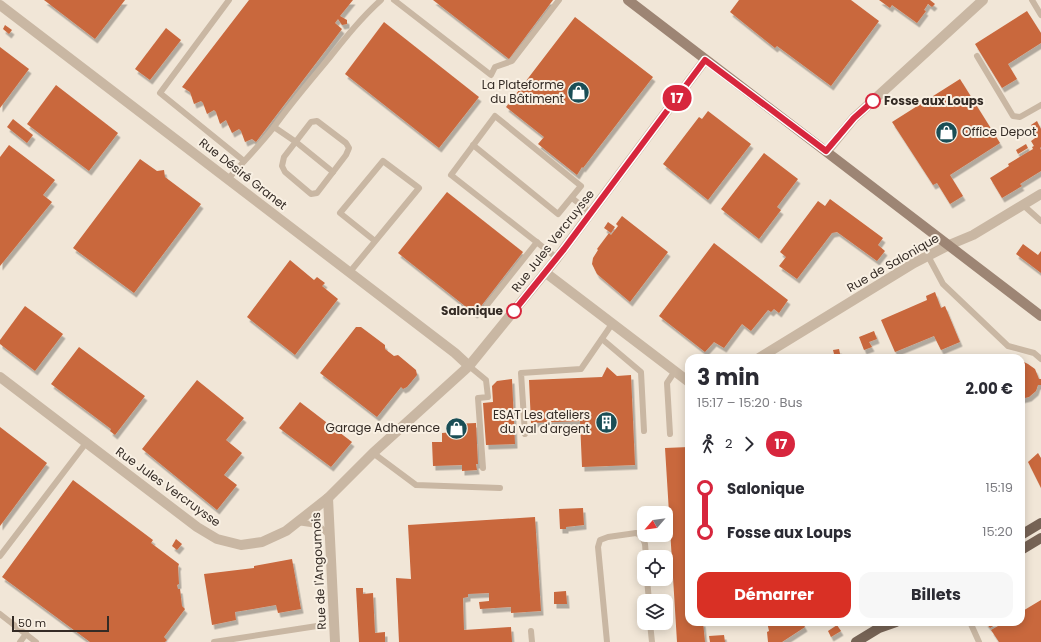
<!DOCTYPE html>
<html lang="fr">
<meta charset="utf-8">
<style>
:root{--surface:#fff;--page:#f7f7f7;--text:#2b2b33;--muted:#7c7c81;--accent:#d93025}
body{margin:0;font-family:Poppins,sans-serif;background:var(--page);color:var(--text);height:100vh;display:flex;flex-direction:column;font-size:15px;white-space:nowrap}
*{box-sizing:border-box;margin:0}
p{font-size:13px;color:var(--muted)}
.icon{flex:none;width:22px;height:22px;fill:none;stroke:currentColor;stroke-width:2;stroke-linecap:round;stroke-linejoin:round}
.map{position:relative;flex:1;overflow:hidden}
.side{position:absolute;left:685px;top:354px;width:340px;height:272px;display:flex;flex-direction:column;background:var(--surface);border-radius:12px;box-shadow:0 2px 10px #0003}
.side>*{flex:none}
.badge{padding:0 8px;border-radius:13px;font-size:14px;line-height:26px}
.needle{width:26px;rotate:242deg}
.controls{position:absolute;left:637px;top:506px;display:grid;gap:8px}
.controls a{display:grid;place-items:center;width:36px;height:36px;border-radius:8px;background:var(--surface);box-shadow:0 2px 10px #0003;font-size:20px}
.scale{position:absolute;left:12px;bottom:10px;width:97px;box-sizing:border-box;padding-left:4px;border:2px solid #342b25;border-top:0;font-size:11px;line-height:14px;white-space:nowrap;color:#342b25;-webkit-text-stroke:3px #f9f0e3;paint-order:stroke}
.map>.badge{position:absolute;translate:-50% -50%;box-shadow:0 0 0 2px #fff}
.legs{display:flex;align-items:center;gap:6px;height:44px;padding:0 12px;font-size:13px}
.legs p{margin-inline-start:auto}
.head{display:flex;align-items:center;justify-content:space-between;height:68px;padding:0 12px}
h1{font-size:22px;font-weight:700;line-height:30px}
.action{display:flex;gap:8px;margin-top:auto;padding:8px 12px}
.action a{flex:1;height:46px;border-radius:12px;background:var(--accent);color:#fff;font-size:16px;font-weight:700;line-height:46px;text-align:center}
.action a+a{background:var(--page);color:var(--text)}
ul{padding:0 12px;list-style:none}
li{display:flex;align-items:center;gap:14px;height:44px;font-size:15px}
li i{display:grid;place-items:center;width:6px;height:100%;margin:0 5px;background:currentColor}
li i::after{content:'';width:10px;height:10px;margin:-5px;border:3px solid;border-radius:50%;background:var(--surface)}
li p{margin-inline-start:auto}
li:first-child i{background:linear-gradient(#0000 50%,currentColor 0)}
li:last-child i{background:linear-gradient(currentColor 50%,#0000 0)}
.map>svg:first-child{display:block}
.building{fill:#c9673d;filter:url(#shadow)}
.lines{fill:none;stroke-linecap:round;stroke-linejoin:round}
.lane{stroke:#c9b7a3;stroke-width:6}
.street{stroke:#c9b7a3;stroke-width:10}
.secondary{stroke:#9d8574;stroke-width:10}
.primary{stroke:#766355;stroke-width:10}
.line-1-casing{stroke:#fff;stroke-width:9}
.line-1{stroke:#d7263d;stroke-width:6}
.stop-1-dot{fill:#fff;stroke:#d7263d;stroke-width:2}
.labels{text-anchor:middle;stroke-width:4;stroke-linejoin:round;paint-order:stroke}
.poi-label{font-size:12px;fill:#342b25;stroke:#f9f0e3;text-anchor:end}
.stop-label{font-size:12px;font-weight:bold;fill:#342b25;stroke:#f9f0e3;text-anchor:start}
.street-label{font-size:12px;fill:#342b25;stroke:#f9f0e3}
</style>
<div class="map">
<svg width="1041" height="642" viewBox="0 0 1041 642">
<defs>
<filter id="shadow"><feDropShadow dx="2.5" dy="4.5" stdDeviation="0" flood-color="#0004"/></filter>
</defs>
<rect width="100%" height="100%" fill="#f1e6d7"/>
<g class="building">
<path d="M44,0h81l-30,39z"/>
<path d="M249,0h104l-13,16 7,4v4l-5,1 -4,-6 -3,4 7,6 -86,113 -4,-3 -7,3 -4,-11 -2,-2 -7,4 -6,-13 -6,4 -4,-12 -2,-2 -7,4 -4,-11 -2,-2 -7,3 -4,-12 -8,-5z"/>
<path d="M433,0h120l-44,59z"/>
<path d="M739,0h112l28,21 -48,65 -54,-40 -2,2 -45,-36z"/>
<path d="M879,0h51l5,4 -3,3 -4,-3 -4,6 2,1 -9,12 -25,-18 -2,3z"/>
<path d="M1027,11l14,22v10l-33,21 9,15 -15,9 -27,-44z"/>
<path d="M575,17l78,60 -70,91 -1,-1 -5,8 -39,-31 6,-7 -38,-30z"/>
<path d="M384,22l95,75 -40,51 -94,-74z"/>
<path d="M5,25l7,5 -3,4 -6,-5z"/>
<path d="M166,28l15,12 -31,40 -15,-11z"/>
<path d="M0,47l29,22 -29,39z"/>
<path d="M960,79l40,64 -50,32 13,21 -13,8 -13,-21 -4,2 -41,-63z"/>
<path d="M56,85l62,48 -29,38 -62,-47z"/>
<path d="M708,111l43,33 -43,56 -45,-36 36,-47 3,2z"/>
<path d="M13,119l20,16 -6,8 -20,-16z"/>
<path d="M1037,121l4,8v18l-1,1 1,2v21l-21,13 2,2 -20,12 -12,-20 19,-12 -1,-2 25,-15 -1,-2 2,-1 -3,-5 7,-5 -7,-11z"/>
<path d="M1026,144l2,4 -10,6 -2,-4z"/>
<path d="M9,145l46,35 -12,15 9,7 -52,64v-109z"/>
<path d="M764,153l34,26 -21,28 4,3 -22,29 -38,-30z"/>
<path d="M140,159l17,12 7,-1 1,7 36,27 -67,89 -61,-45z"/>
<path d="M447,192l76,60 -48,62 -77,-61z"/>
<path d="M830,199l53,39 -5,7 7,6 -8,10 -40,-29 -5,1 -35,46 -18,-13 7,-9 -6,-5 38,-51 7,5z"/>
<path d="M622,216l46,36 -38,50 -33,-28 -5,-10 1,-6 5,-8 -1,-1 12,-16 2,2 7,-9 -2,-2z"/>
<path d="M608,222l7,5 -4,6 -7,-5z"/>
<path d="M714,243l74,57 -9,13 -5,-4 -3,3 -3,-2 -17,21 -9,-7 -18,24 -10,-6 -9,10 -46,-36z"/>
<path d="M1023,244l15,11 3,-4v22l-25,-19z"/>
<path d="M290,260l24,20 3,-3 8,6 -3,3 16,13 -43,56 -48,-38z"/>
<path d="M935,292l6,16 4,-2 15,36 -19,8 -7,-14 -39,16 -14,-32 46,-20 -1,-4z"/>
<path d="M25,306l38,28 -28,37 -35,-27v-4z"/>
<path d="M356,327h5l24,18v4l9,7 4,-1 18,15 1,5 -10,12 -4,2 -2,-2 -24,30 -57,-44z"/>
<path d="M874,331l3,8 -8,3 3,5 -8,3 -5,-13z"/>
<path d="M79,347l66,49 -30,39 -5,-4 1,-2 -60,-45z"/>
<path d="M839,349l2,9h-6l-2,-8z"/>
<path d="M1024,362l4,2 7,5 4,10h2v6h-3l-2,6 -7,6 -8,2v-30z"/>
<path d="M607,367l10,9 14,-1 4,90 -53,2 -2,-46 -49,2 -2,-43 73,-3z"/>
<path d="M512,379l3,65 -29,1 -3,-42 10,-1 -1,-16 5,-5z"/>
<path d="M197,380l47,38 -18,22 16,13 -18,22 13,10 -20,25 -75,-61z"/>
<path d="M300,402l52,40 -21,25 -52,-39z"/>
<path d="M476,423l2,41h-2l1,6 -15,1v-6l-29,1 -1,-24h10v-9l11,-1v-8z"/>
<path d="M0,427l47,36 -47,63z"/>
<path d="M689,447v175h14l2,20h-28l-12,-194z"/>
<path d="M1038,453l3,5v30l-13,-26z"/>
<path d="M73,480l80,60 -2,3 28,21 -1,3 1,17 -2,1 1,4h2l2,17 3,3 -21,28 3,3 -2,2h-75l-88,-65z"/>
<path d="M583,508l1,17 -18,2v2h-6l-1,-20z"/>
<path d="M535,517l6,94 -30,2v-6l-31,2 -1,-7 10,-1v-8l-21,1v3l-5,1 1,32 47,-3 1,15h-113l-3,-64 15,1 -3,-54z"/>
<path d="M176,539l6,5 -5,6 -5,-4z"/>
<path d="M292,559l9,50 -23,4 -2,-8 -41,7 1,8 -24,5 -8,-51 50,-6v-2z"/>
<path d="M356,588h7v6l10,-1 2,40 10,-1v10h-26z"/>
<path d="M566,591l1,13h-13v-12z"/>
<path d="M1041,600v42h-42l-8,-12 14,-8h16v-10z"/>
<path d="M767,622h35l3,5 -23,15h-14l-1,-10 2,-1z"/>
<path d="M985,622h15l-10,6z"/>
<path d="M837,625l4,6 -10,6 -3,-6z"/>
<path d="M724,635l1,7h-15l-1,-6z"/>
</g>
<g class="lines">
<g class="lane">
<path d="M229,0l-69,93 84,68"/>
<path d="M394,0l97,75 4,-8 17,-6 47,-61"/>
<path d="M1032,0l9,15"/>
<path d="M977,56l36,60 7,1 21,-12"/>
<path d="M317,121l29,22 3,5 -3,7 -29,38 -6,1 -26,-22 -3,-6 2,-9 27,-35z"/>
<path d="M274,127c17,-24 37,-47 56,-70 16,-20 32,-40 51,-57"/>
<path d="M473,145l85,69 23,-28 -86,-70 -44,59 106,83"/>
<path d="M228,179c16,-18 32,-34 46,-52l22,15 37,30"/>
<path d="M572,198l19,15"/>
<path d="M1023,205l18,16"/>
<path d="M928,256l15,28 65,62 26,7 7,6"/>
<path d="M349,273l70,-85 -36,-27 -43,52 35,28"/>
<path d="M487,305l50,-63"/>
<path d="M602,339l39,33 3,59"/>
<path d="M469,366l17,14 2,17 -10,1 5,70"/>
<path d="M525,434l-4,-61 60,-4 31,-45"/>
<path d="M670,434l-3,-51 8,-12"/>
<path d="M373,453l43,32 84,3"/>
<path d="M297,522l21,3 12,11"/>
<path d="M0,556l86,-113"/>
<path d="M647,579l2,22"/>
<path d="M0,614l36,28"/>
<path d="M970,622l9,20"/>
<path d="M650,623l2,19"/>
<path d="M531,631l1,11"/>
<path d="M20,642l6,-8"/>
<path d="M214,642l103,-16"/>
<path d="M607,642l-9,-95 2,-7 8,-3 28,-4 6,3 3,8 1,13"/>
</g>
<g class="street">
<path d="M0,5l455,348 14,13"/>
<path d="M827,151l27,-33 129,-118"/>
<path d="M546,273l143,109"/>
<path d="M759,358l155,-95 35,-18 24,-10 68,-41"/>
<path d="M0,377l197,150 20,12 24,6 21,-3 24,-11 42,-33 45,-45 96,-87 88,-108 148,-198"/>
<path d="M328,498l7,144"/>
</g>
<path class="secondary" d="M628,0l413,316"/>
<g class="primary">
<path d="M1021,535l20,-12"/>
<path d="M1021,550l20,-12"/>
<path d="M856,642l23,-14 17,-6"/>
</g>
</g>
<g class="lines">
<defs>
<path id="line-1" d="M514,311l50,-62 141,-189 121,91 28,-33 19,-17"/>
</defs>
<use href="#line-1" class="line-1-casing"/>
<use href="#line-1" class="line-1"/>
</g>
<defs>
<symbol id="shop-disc" viewBox="-11 -11 22 22"><circle r="9.5" fill="#1a4e56" stroke="#f9f0e3"/><path d="M-5-2.5h2.3a2.7 3.5 0 0 1 5.4 0H5L5.5 6h-11ZM-1.5-2.5h3a1.5 2.3 0 0 0-3 0Z" fill="#fff"/></symbol>
<symbol id="building-disc" viewBox="-11 -11 22 22"><circle r="9.5" fill="#1a4e56" stroke="#f9f0e3"/><path d="M-4-6H4V6H1V3H-1V6H-4ZM-2.5-4.3h1.7v1.8h-1.7ZM.8-4.3h1.7v1.8H.8ZM-2.5-1h1.7V.8h-1.7ZM.8-1h1.7V.8H.8Z" fill="#fff"/></symbol>
</defs>
<g fill-rule="evenodd">
<use href="#shop-disc" x="566" y="80" width="25" height="25"/>
<use href="#shop-disc" x="934" y="120" width="25" height="25"/>
<use href="#building-disc" x="594" y="410" width="25" height="25"/>
<use href="#shop-disc" x="444" y="416" width="25" height="25"/>
</g>
<g class="stop-1-dot">
<circle cx="873" cy="101" r="7"/>
<circle cx="514" cy="311" r="7"/>
</g>
<g class="labels">
<g class="poi-label">
<text x="564" y="89">La Plateforme<tspan x="564" dy="14">du Bâtiment</tspan></text>
<text x="962" y="136" text-anchor="start">Office Depot</text>
<text x="590" y="419">ESAT Les ateliers<tspan x="590" dy="14">du val d'argent</tspan></text>
<text x="440" y="432">Garage Adherence</text>
</g>
<g class="stop-label">
<text x="884" y="105">Fosse aux Loups</text>
<text x="503" y="315" text-anchor="end">Salonique</text>
</g>
<g class="street-label">
<text transform="translate(243 174) rotate(38)" y="4">Rue Désiré Granet</text>
<text transform="translate(553 241) rotate(-52)" y="4">Rue Jules Vercruysse</text>
<text transform="translate(893 263) rotate(-30)" y="4">Rue de Salonique</text>
<text transform="translate(168 487) rotate(36)" y="4">Rue Jules Vercruysse</text>
<text transform="translate(319 571) rotate(-93)" y="4">Rue de l'Angoumois</text>
</g>
</g>
</svg>
<div class="controls">
<a><svg class="needle" viewBox="-14 -14 28 28"><path d="M0-13l5 13h-10z" fill="#e53935"/><path d="M0 13l5-13h-10z" fill="#7c7c81"/></svg></a>
<a><svg class="icon" aria-label="locate" viewBox="0 0 24 24"><circle cx="12" cy="12" r="6"/><path d="M12 2v4M12 18v4M2 12h4M18 12h4"/></svg></a>
<a><svg class="icon" aria-label="layers" viewBox="0 0 24 24"><path d="M12 4l9 5-9 5-9-5zM3 14l9 5 9-5"/></svg></a>
</div>
<div class="scale">50 m</div>
<b class="badge" style="left:677px;top:98px;background:#d7263d;color:#fff">17</b>
<section class="side">
<div class="head"><div><h1>3 min</h1><p>15:17 – 15:20 · Bus</p></div><b>2.00 €</b></div>
<div class="legs"><svg class="icon" aria-label="walk" viewBox="0 0 24 24"><circle cx="13" cy="4" r="2"/><path d="M13 8l-2 6 4 7M11 14l-3 7M7 12l3-4h3l4 4"/></svg>2<svg class="icon" aria-label="forward" viewBox="0 0 24 24"><path d="M9 5l7 7-7 7"/></svg><b class="badge" style="background:#d7263d;color:#fff">17</b></div>
<ul>
<li><i style="color:#d7263d"></i><b>Salonique</b><p>15:19</p></li>
<li><i style="color:#d7263d"></i><b>Fosse aux Loups</b><p>15:20</p></li>
</ul>
<div class="action"><a>Démarrer</a><a>Billets</a></div>
</section>
</div>
